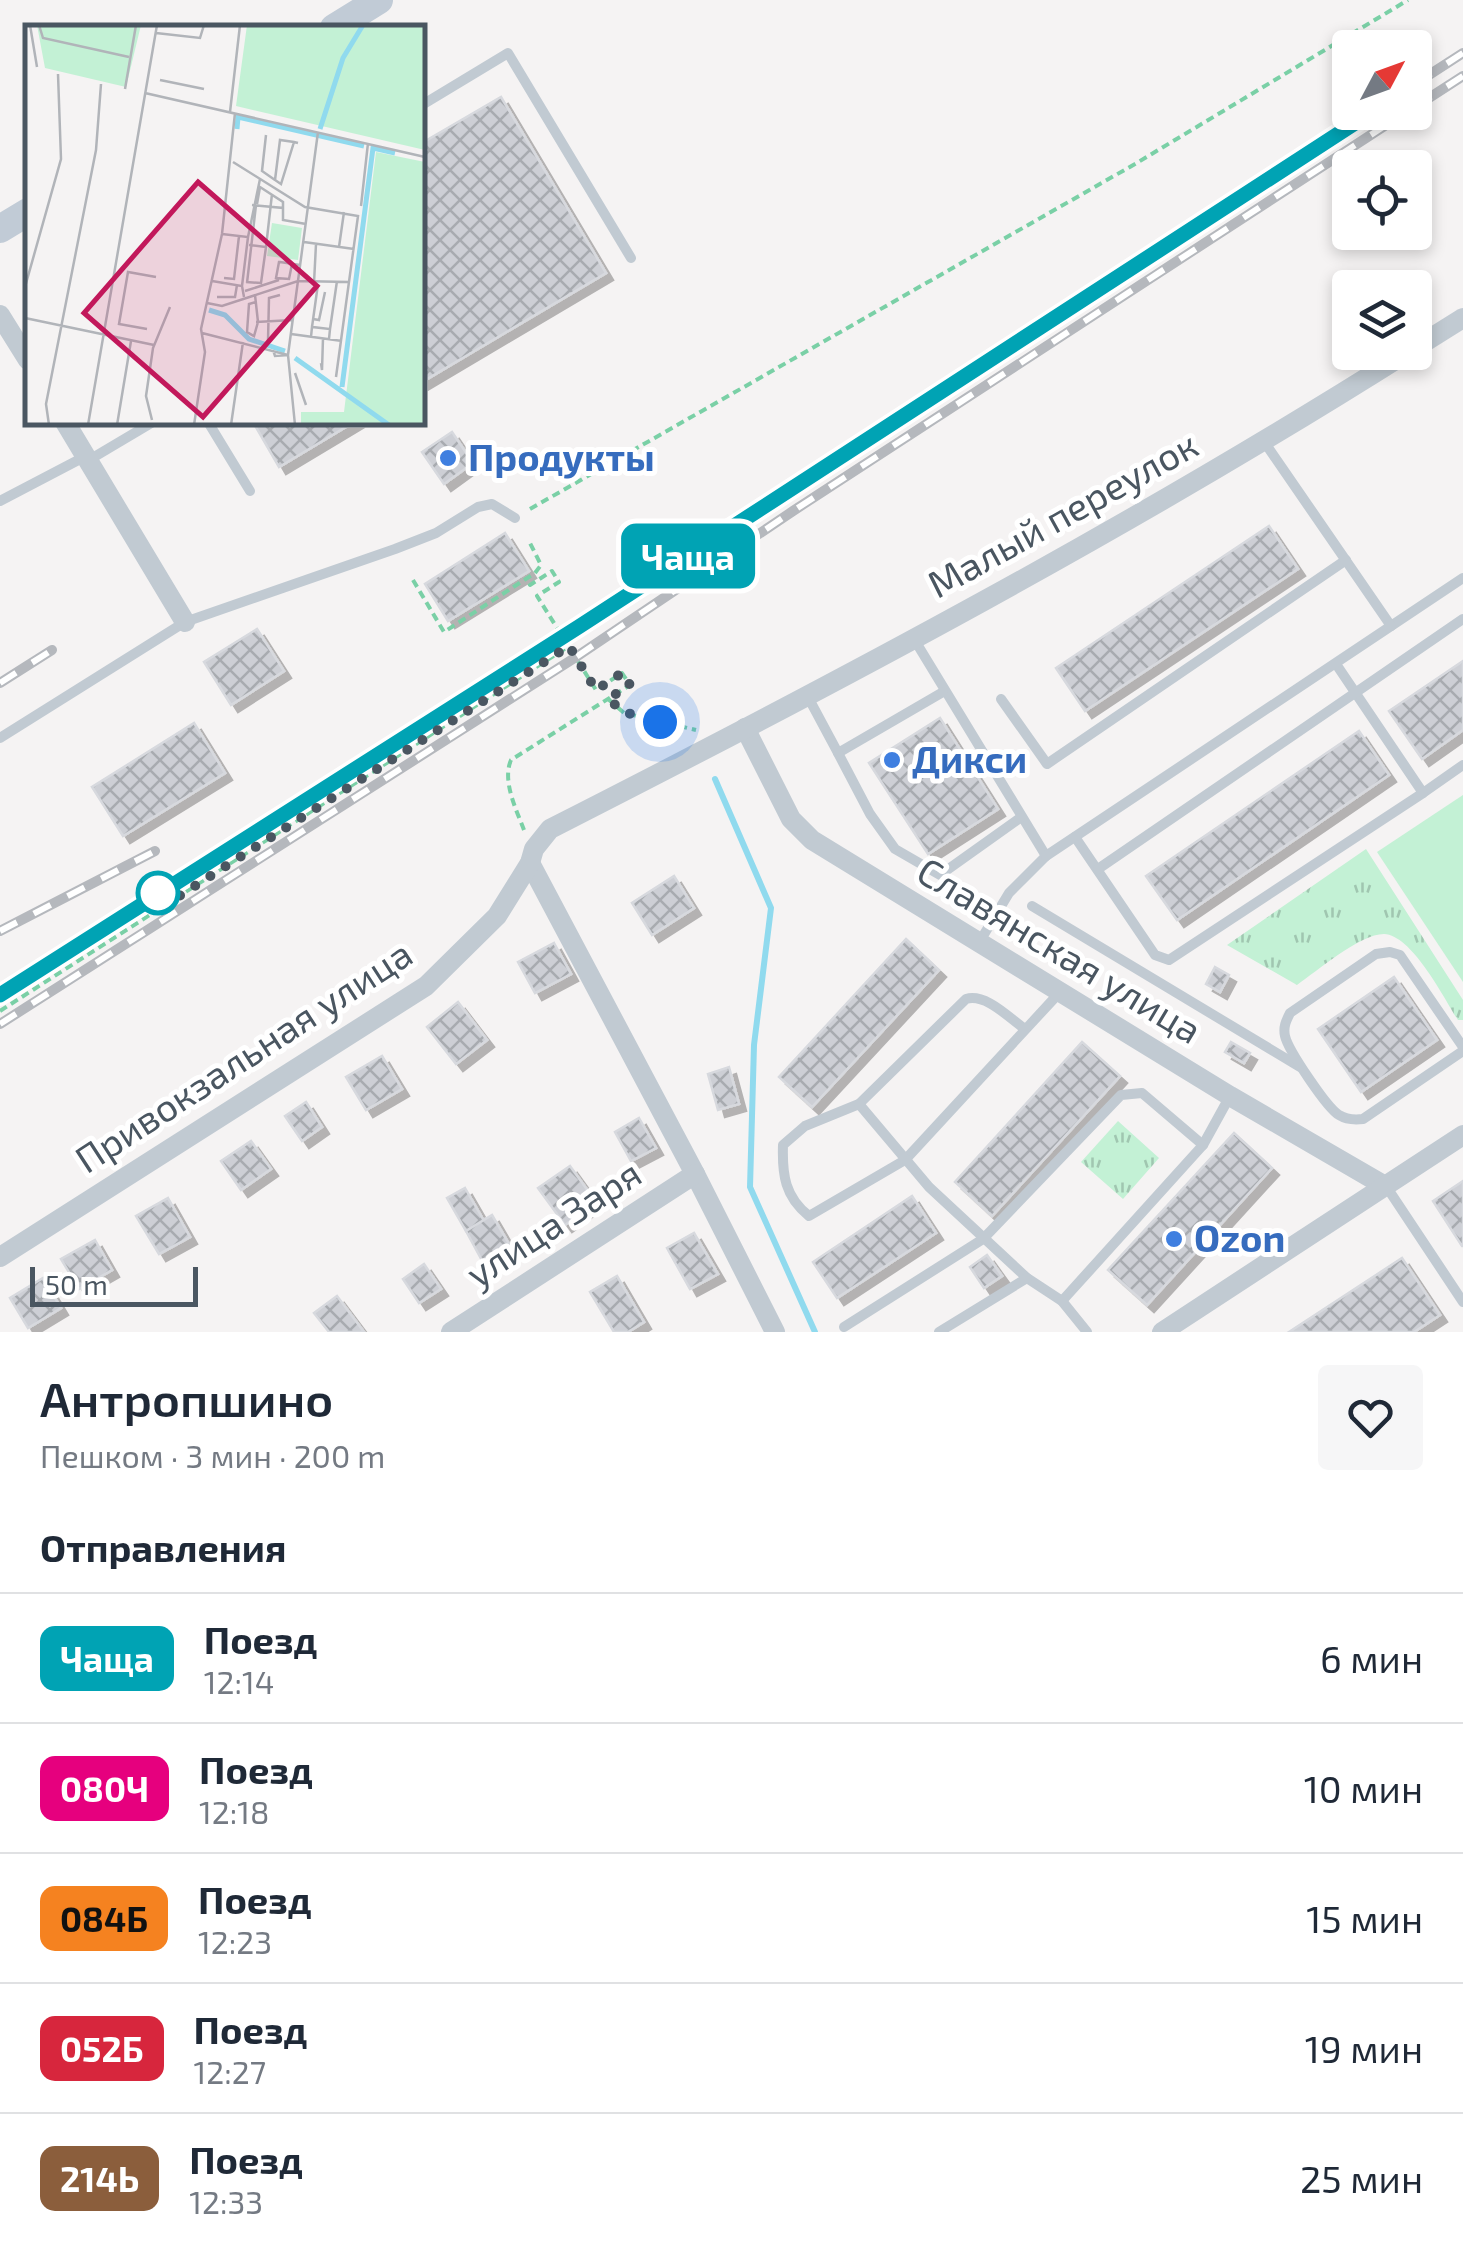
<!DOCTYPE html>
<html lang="ru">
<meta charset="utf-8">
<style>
:root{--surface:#fff;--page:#f6f6f7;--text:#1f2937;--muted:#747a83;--line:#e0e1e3}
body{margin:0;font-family:"Exo 2",sans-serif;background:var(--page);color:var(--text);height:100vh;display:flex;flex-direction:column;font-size:38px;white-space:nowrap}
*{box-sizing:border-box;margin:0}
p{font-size:32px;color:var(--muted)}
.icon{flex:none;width:55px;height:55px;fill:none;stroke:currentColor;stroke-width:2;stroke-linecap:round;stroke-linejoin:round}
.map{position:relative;height:1332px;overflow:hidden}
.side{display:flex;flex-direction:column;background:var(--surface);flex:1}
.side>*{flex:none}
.badge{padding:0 20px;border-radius:15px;font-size:35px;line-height:65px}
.needle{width:65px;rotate:49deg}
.fabs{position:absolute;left:1332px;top:30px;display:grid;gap:20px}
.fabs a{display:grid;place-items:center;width:100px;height:100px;border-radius:10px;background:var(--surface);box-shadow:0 5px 15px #0003;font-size:50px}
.scale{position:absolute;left:30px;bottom:25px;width:168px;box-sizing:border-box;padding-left:10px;border:5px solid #4a5661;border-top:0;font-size:28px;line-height:35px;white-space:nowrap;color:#4a5661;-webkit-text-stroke:8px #fff;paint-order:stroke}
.you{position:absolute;width:50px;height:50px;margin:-25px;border:8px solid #fff;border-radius:50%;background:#1a73e8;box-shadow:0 0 0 15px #1a73e833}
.map>.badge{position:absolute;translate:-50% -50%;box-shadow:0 0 0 5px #fff}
h2{padding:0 40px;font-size:38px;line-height:90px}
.round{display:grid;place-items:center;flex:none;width:105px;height:105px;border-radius:10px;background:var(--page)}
.headline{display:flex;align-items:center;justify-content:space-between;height:170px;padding:0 40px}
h1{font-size:48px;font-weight:600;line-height:75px}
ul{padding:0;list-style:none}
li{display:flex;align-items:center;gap:30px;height:130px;padding:0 40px;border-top:2px solid var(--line)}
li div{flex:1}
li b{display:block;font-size:38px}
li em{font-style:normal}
li .badge{min-width:110px;font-weight:700;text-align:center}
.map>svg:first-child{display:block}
.green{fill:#c3f1d5}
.park{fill:url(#park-tufts)}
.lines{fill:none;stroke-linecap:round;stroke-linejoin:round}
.stream{stroke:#90daee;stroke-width:6}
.building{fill:url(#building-cross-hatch);stroke:#d7d9de;stroke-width:2.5;filter:url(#shadow)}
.path{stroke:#7ad0a6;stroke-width:4;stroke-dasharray:8 5;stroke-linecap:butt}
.lane{stroke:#c1cad2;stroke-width:10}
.street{stroke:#c1cad2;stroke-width:20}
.secondary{stroke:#c1cbd6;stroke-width:28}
.rail-casing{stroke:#b5b8bd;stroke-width:10}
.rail{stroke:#fff;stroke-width:6;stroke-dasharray:19;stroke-linecap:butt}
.line-casing{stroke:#fff;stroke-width:22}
.line{stroke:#00a3b4;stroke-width:15}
.walk{stroke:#4a5661;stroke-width:10;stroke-dasharray:0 18}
.shop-dot{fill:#3f7fe0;stroke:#fff;stroke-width:4}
.stop-dot{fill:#fff;stroke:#00a3b4;stroke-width:5}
.labels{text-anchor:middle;stroke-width:10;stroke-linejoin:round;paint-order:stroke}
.shop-label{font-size:38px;font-weight:bold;fill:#366cbe;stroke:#fff;text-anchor:start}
.street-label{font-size:38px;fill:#4a5661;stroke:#fff}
.inset-river{fill:none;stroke:#90daee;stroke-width:5}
.inset-road{fill:none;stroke:#b1b4b9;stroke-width:2.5}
.view{fill:#c2185b;fill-opacity:0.15;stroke:#c2185b;stroke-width:5}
.inset-edge{fill:none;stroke:#4a5661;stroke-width:5}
</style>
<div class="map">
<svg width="1463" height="1332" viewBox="0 0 1463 1332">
<defs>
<pattern id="park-tufts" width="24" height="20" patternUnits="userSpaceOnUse" patternTransform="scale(2.5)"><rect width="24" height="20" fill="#c3f1d5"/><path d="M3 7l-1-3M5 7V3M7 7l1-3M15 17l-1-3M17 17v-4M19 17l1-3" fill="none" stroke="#a0c6b0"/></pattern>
<pattern id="building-cross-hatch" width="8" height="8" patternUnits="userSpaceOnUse" patternTransform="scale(2.5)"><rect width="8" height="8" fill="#cdcfd5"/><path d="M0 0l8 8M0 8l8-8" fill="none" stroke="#a8abb0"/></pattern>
<filter id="shadow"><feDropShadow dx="7" dy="7" stdDeviation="0" flood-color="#0004"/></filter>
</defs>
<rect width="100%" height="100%" fill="#f5f3f3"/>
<path class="green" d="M1463,795v187l-86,-130z"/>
<g class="park">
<path d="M1366,849l97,151v20h-5c-14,-22 -46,-85 -74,-86 -24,0 -67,37 -87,51l-70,-40z"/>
<path d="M1118,1121l41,37 -36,41 -42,-37z"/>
</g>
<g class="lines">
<path class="stream" d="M715,779l56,129 -17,137 -4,142 65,145"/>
</g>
<g class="building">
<path d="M501,97l105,176 -184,109v-239z"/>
<path d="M253,422h101l-75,45z"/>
<path d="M452,432l21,31 -29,21 -22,-32z"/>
<path d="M1269,526l29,43 -213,142 -29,-43z"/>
<path d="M505,533l24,38 -81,50 -23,-37z"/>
<path d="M257,629l27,42 -53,34 -27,-43z"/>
<path d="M1463,661v69l-41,29 -33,-48z"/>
<path d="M940,718l58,91 -70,45 -59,-91z"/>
<path d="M194,723l31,50 -102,63 -31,-49z"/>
<path d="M1359,731l30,44 -212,145 -31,-44z"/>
<path d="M674,876l20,32 -42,27 -20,-32z"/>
<path d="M906,939l33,31 -127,137 -33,-30z"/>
<path d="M554,943l17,31 -36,19 -17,-31z"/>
<path d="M1215,967l14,8 -9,17 -14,-8z"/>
<path d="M1394,977l43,63 -76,52 -43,-63z"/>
<path d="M458,1002l29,38 -31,24 -29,-37z"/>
<path d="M1082,1042l38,34 -128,140 -37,-34z"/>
<path d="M1231,1042l19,11 -6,10 -19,-11z"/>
<path d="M382,1056l20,33 -36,21 -20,-33z"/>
<path d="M729,1067l10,37 -21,6 -10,-36z"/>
<path d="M306,1102l16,25 -20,14 -17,-25z"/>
<path d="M639,1118l17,30 -25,13 -16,-29z"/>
<path d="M1234,1133l38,35 -125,137 -39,-35z"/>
<path d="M251,1141l20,28 -30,21 -20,-29z"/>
<path d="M570,1166l26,36 -31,23 -27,-37z"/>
<path d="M1463,1181v65h-1l-29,-45z"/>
<path d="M465,1188l19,33 -18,10 -19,-33z"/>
<path d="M912,1196l24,37 -99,65 -24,-36z"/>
<path d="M168,1198l22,39 -31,17 -23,-38z"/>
<path d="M492,1215l20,34 -27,17 -19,-35z"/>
<path d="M694,1233l24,41 -28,15 -23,-41z"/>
<path d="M95,1240l17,30 -33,19 -18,-30z"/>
<path d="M987,1255l15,21 -18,12 -14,-21z"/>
<path d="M1402,1258l38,57 -26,17h-125z"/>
<path d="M424,1264l17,25 -22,14 -16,-24z"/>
<path d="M617,1276l27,46 -16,10h-14l-24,-40z"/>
<path d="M43,1278l18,30 -33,20 -18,-30z"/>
<path d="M337,1296l27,36h-35l-15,-19z"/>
</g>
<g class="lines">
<g class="path">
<path d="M530,509l605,-345 273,-164"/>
<path d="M413,580l31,52 91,-59 6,-8 -12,-24"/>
<path d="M608,699l16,14 72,17"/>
<path d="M524,830c-8,-21 -22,-49 -13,-70l119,-75 -8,-12 -26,17 -59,-94 22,-14 -7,-11 -22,14 -3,-6"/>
<path d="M0,1011l569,-365"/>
</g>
<g class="lane">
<path d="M422,105l86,-52 123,205"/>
<path d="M208,422l42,69"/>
<path d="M89,460l64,-38"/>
<path d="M0,501l86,-45"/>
<path d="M1391,626l72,-48"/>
<path d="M914,639l132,217 -37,37 -29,48"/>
<path d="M808,697l30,56 105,-61"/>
<path d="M1001,699l46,65 299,-204"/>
<path d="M0,738l185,-116 210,-73 41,-16 42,-26 14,-3 23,14"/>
<path d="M838,753l32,61 25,35 45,26 80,-57"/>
<path d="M1423,793l40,-28"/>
<path d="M1075,837l80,118 14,5 254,-167 -87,-129"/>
<path d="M1046,856l345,-230 -126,-183"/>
<path d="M1098,869l365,-250"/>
<path d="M1032,906l268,161"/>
<path d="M1025,1029c-16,-11 -39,-36 -59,-30l-107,105 -54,22 -22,19c-1,30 2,52 26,71l96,-56 156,-169"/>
<path d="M1463,1047l-63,-92 -10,-3 -14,2 -86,59c-4,8 -7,14 -5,23 3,14 42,72 54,79 8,5 16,5 24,4l100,-68"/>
<path d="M859,1104l70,83 98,91 35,23 25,31"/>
<path d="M1386,1186l77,116"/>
<path d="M1062,1301l141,-156 27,-49"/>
<path d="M844,1327l139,-88 138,-144 21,-2 61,52"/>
<path d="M939,1332l88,-54"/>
</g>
<g class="street">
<path d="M0,315l28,45"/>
<path d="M1415,348l48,-30"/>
<path d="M65,422l120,200"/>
<path d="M745,728l46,91 21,21 418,256 155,90"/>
<path d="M530,863l165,311 80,158"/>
<path d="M0,1257l426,-271 71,-70 33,-53 4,-14 16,-20c291,-148 581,-302 858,-477"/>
<path d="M451,1332l244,-158"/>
<path d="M1162,1332l301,-197"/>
</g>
<g class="secondary">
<path d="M334,28l45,-28"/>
<path d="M0,229l28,-17"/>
</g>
<defs>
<g id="rail">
<path d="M1415,84l48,-31"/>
<path d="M1415,107l48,-31"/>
<path d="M0,683l52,-33"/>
<path d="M0,931l155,-80"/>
<path d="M0,995l580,-369 792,-514"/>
<path d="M0,1024l576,-367 217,-146 613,-399"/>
</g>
</defs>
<use href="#rail" class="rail-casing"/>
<use href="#rail" class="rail"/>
</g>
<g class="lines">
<defs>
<path id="line" d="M0,995l580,-369 792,-514"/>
</defs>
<use href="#line" class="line-casing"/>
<use href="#line" class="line"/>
<path class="walk" d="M158,893l4,14 407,-261 27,44 26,-17 8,12 -22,14 16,13 36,10"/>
</g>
<g class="shop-dot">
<circle cx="448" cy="458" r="10"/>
<circle cx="892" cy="760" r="10"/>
<circle cx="1174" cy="1239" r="10"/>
</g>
<circle class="stop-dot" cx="158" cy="893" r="20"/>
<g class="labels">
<g class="shop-label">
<text x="468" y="471">Продукты</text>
<text x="912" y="773">Дикси</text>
<text x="1194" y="1252">Ozon</text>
</g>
<g class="street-label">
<text transform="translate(1063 515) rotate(-29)" y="13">Малый переулок</text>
<text transform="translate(1059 951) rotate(31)" y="13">Славянская улица</text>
<text transform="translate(244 1057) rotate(-33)" y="13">Привокзальная улица</text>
<text transform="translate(554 1224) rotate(-33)" y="13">улица Заря</text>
</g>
</g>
<g transform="translate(25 25)">
<rect width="400" height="400" fill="#f5f3f3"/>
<path d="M12,0h104l-15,62 -81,-19zM222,0h178v125l-189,-44zM351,127l49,10v263h-124v-13h43zM247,198l30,5 -4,32 -31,-4z" fill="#c3f1d5"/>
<path class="inset-river" d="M212,104l1,-12 126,29M295,104l23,-71 20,-33M184,285l16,5 24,24 36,12M270,333l94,67M317,362l31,-239 22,5"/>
<path class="inset-road" d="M5,0l7,42M14,0l4,13 86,19M131,8l44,5 4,-13M135,55l44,9M100,64l11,-64M120,68l280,64M205,87l10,-87M241,110l-4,36 13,9M269,117l-13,42 -6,-4 5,-40 14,2 4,1M208,137l72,45 53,9 -22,161M232,179l3,-17 23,15v6M227,180l31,3v12l23,4M336,181l7,-63M197,209l26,3 -6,49M223,212l12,-58M279,217l50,7M241,222l6,-53M314,222l5,-35M267,239l-3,15 -13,-1 3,-16h1l20,3M199,253l10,1 5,-43M187,256l30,5 2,11M221,257l15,1 5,-36 -17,-2M222,258l9,-78M289,258l2,-39M0,262l36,-128 -3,-85M220,266l34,-11M230,270l3,27 -4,14 -7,-4 2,-28 7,-2M192,272h18l2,-12M182,278l15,3 76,-25 51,1M0,293l129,27M288,294l6,1 6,-28M231,297l37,-2M287,302l6,-43M122,304l-28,-5 9,-52 28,5M305,304l7,-48M177,308l86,22 7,70M266,309l51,7M286,312l1,-10 18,2 -1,10M243,316l1,-43 11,-3M248,325l2,6 13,-1 30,-223M296,338l1,7 1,-32M270,348l11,32M127,395l-6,-24 7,-48 17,-41M24,400l-3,-21 50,-254 5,-66M63,400l69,-400M92,400l14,-84M169,400l11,-73 -4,-23 21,-95 13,-121M206,400l12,-83"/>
<path class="view" d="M173,157l119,104 -114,131 -119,-104z"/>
<rect width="400" height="400" class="inset-edge"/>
</g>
</svg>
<div class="fabs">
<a><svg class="needle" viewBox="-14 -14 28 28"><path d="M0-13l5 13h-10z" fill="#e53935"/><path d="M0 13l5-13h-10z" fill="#747a83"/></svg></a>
<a><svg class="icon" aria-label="locate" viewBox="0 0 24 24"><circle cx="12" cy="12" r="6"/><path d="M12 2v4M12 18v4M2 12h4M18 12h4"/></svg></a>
<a><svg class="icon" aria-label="layers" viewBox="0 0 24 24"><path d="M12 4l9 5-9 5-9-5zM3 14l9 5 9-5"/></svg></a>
</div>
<div class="scale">50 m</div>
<div class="you" style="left:660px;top:722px"></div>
<b class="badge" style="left:688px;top:556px;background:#00a3b4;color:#fff">Чаща</b>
</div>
<section class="side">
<div class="headline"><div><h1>Антропшино</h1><p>Пешком · 3 мин · 200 m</p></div><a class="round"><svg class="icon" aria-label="heart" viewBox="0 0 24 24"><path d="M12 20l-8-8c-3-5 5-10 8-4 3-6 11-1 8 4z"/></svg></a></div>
<h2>Отправления</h2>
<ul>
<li><span class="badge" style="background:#00a3b4;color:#fff">Чаща</span><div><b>Поезд</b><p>12:14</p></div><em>6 мин</em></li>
<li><span class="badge" style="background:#e6007e;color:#fff">080Ч</span><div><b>Поезд</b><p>12:18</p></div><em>10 мин</em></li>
<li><span class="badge" style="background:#f58220;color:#111">084Б</span><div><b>Поезд</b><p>12:23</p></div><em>15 мин</em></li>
<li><span class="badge" style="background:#d7263d;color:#fff">052Б</span><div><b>Поезд</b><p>12:27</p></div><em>19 мин</em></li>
<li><span class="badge" style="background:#8b5e3c;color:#fff">214Ь</span><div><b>Поезд</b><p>12:33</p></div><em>25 мин</em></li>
</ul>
</section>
